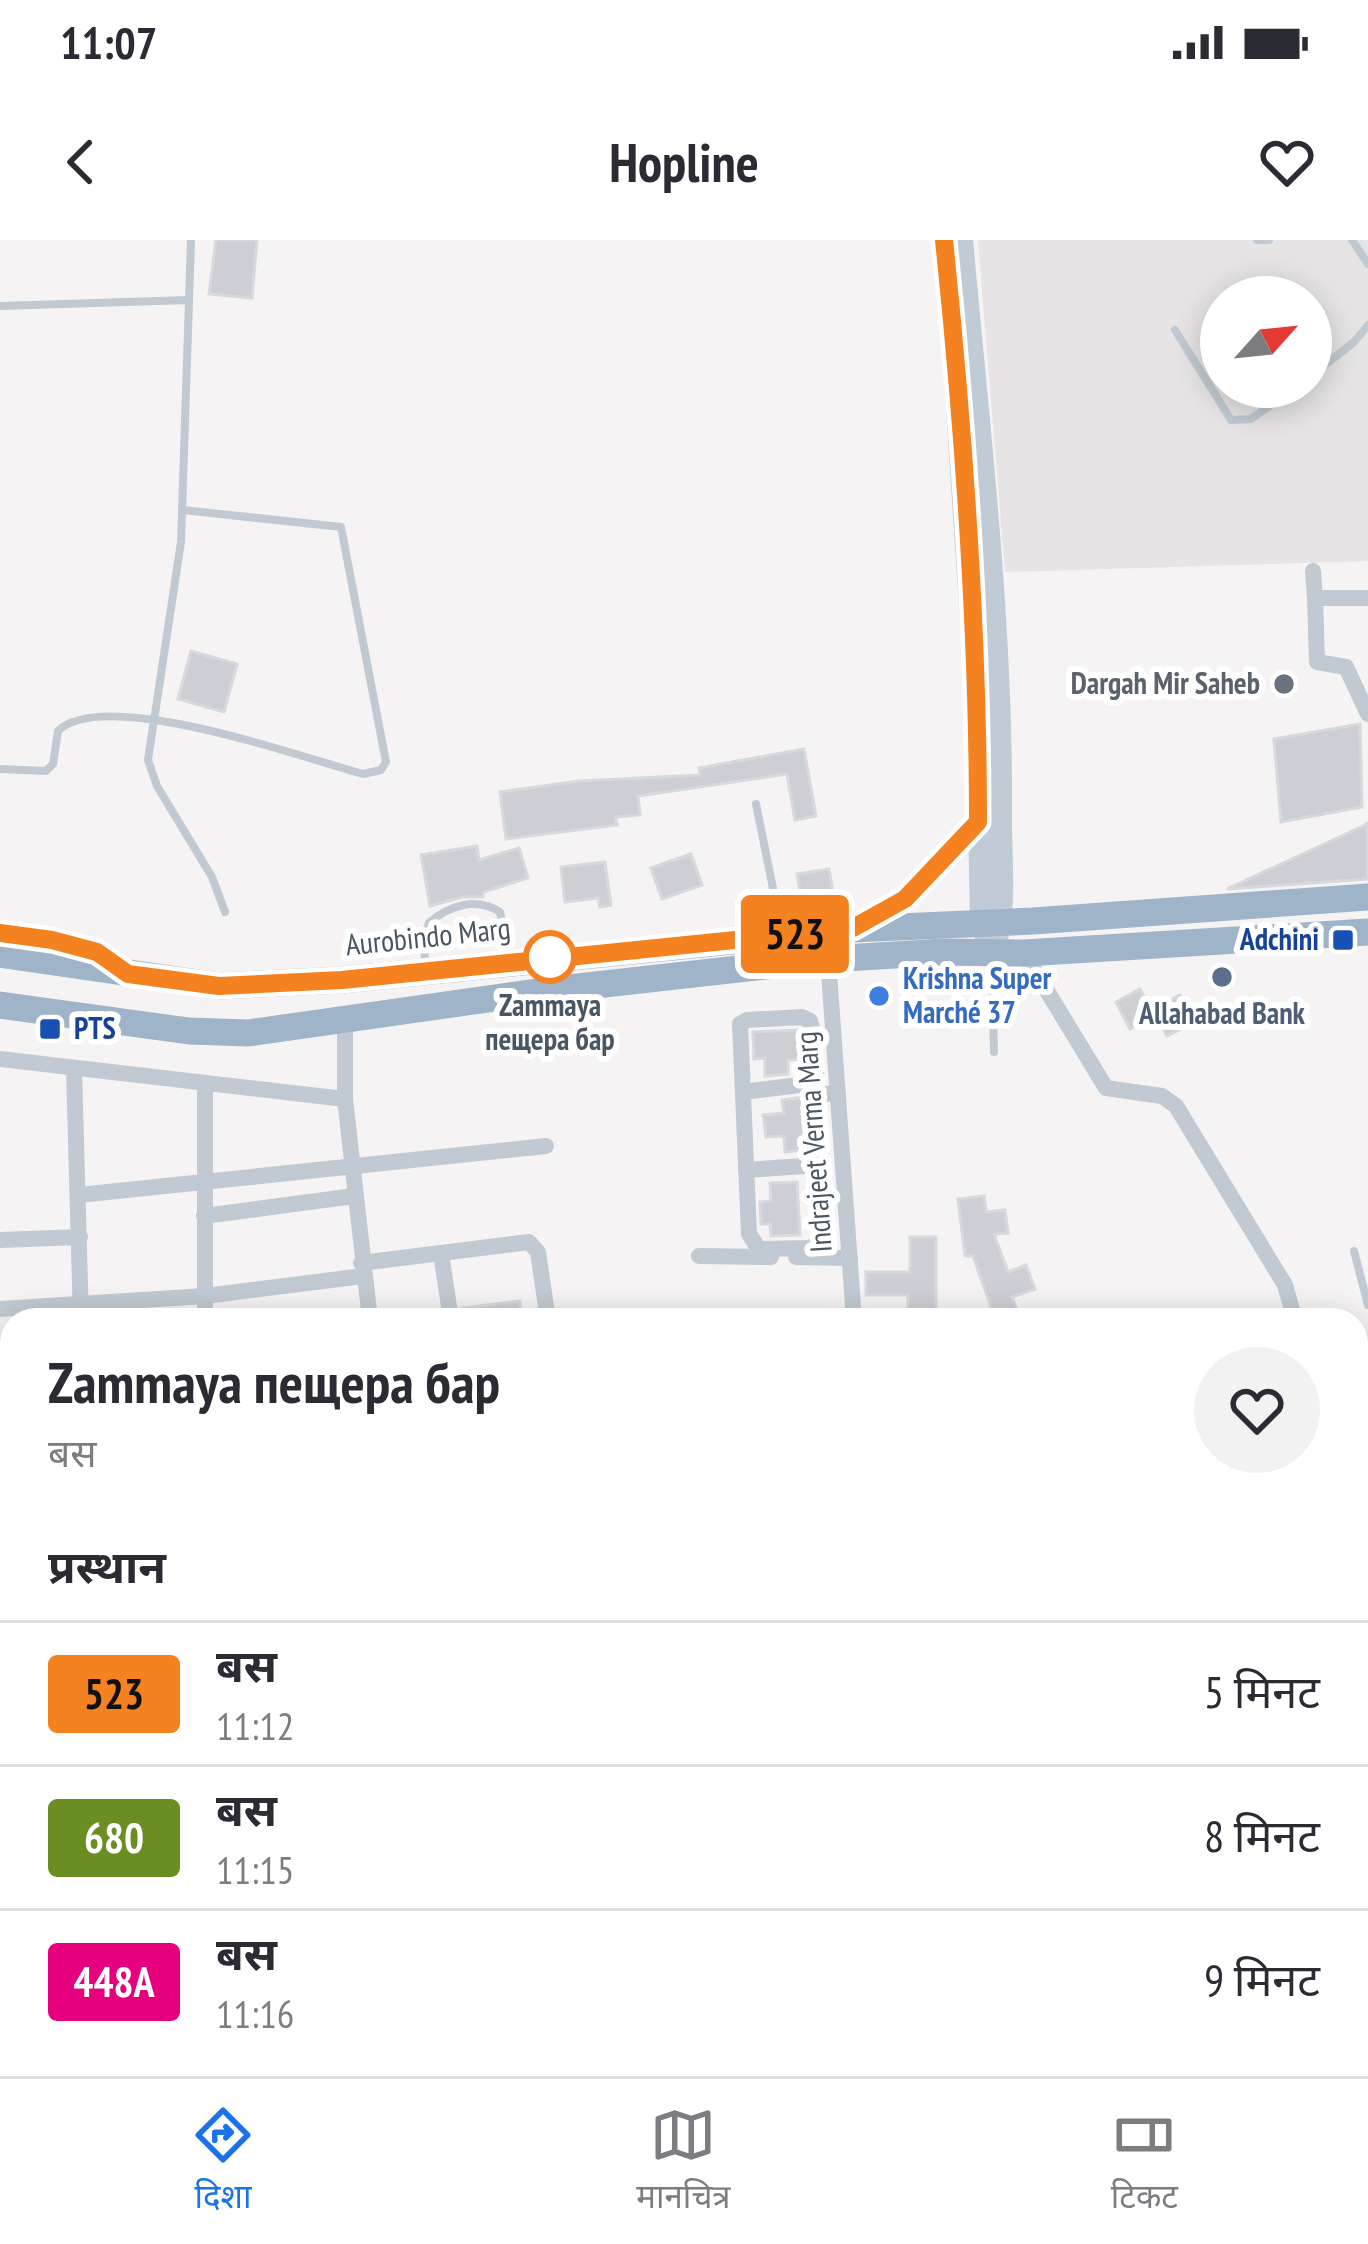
<!DOCTYPE html>
<html lang="hi">
<meta charset="utf-8">
<style>
:root{--surface:#fff;--page:#f2f2f3;--text:#2b2b33;--muted:#7c7c81;--line:#e1e1e2;--accent:#1a73e8}
body{margin:0;font-family:"PT Sans Narrow","Noto Sans Devanagari",sans-serif;background:var(--page);color:var(--text);height:100vh;display:flex;flex-direction:column;font-size:45px;white-space:nowrap}
*{box-sizing:border-box;margin:0}
p{font-size:39px;color:var(--muted)}
.icon{flex:none;width:66px;height:66px;fill:none;stroke:currentColor;stroke-width:2;stroke-linecap:round;stroke-linejoin:round}
.map{position:relative;flex:1;overflow:hidden}
.details{position:absolute;left:0px;top:1068px;width:1368px;height:768px;display:flex;flex-direction:column;background:var(--surface);border-radius:36px 36px 0 0;box-shadow:0 6px 30px #0003}
.details>*{flex:none}
.badge{padding:0 24px;border-radius:9px;font-size:42px;line-height:78px}
.needle{width:78px;rotate:63deg}
.fabs{position:absolute;left:1200px;top:36px;display:grid;gap:24px}
.fabs a{display:grid;place-items:center;width:132px;height:132px;border-radius:50%;background:var(--surface);box-shadow:0 6px 30px #0003;font-size:60px}
.map>.badge{position:absolute;translate:-50% -50%;box-shadow:0 0 0 6px #fff}
h2{padding:0 48px;font-size:45px;line-height:108px}
.round{display:grid;place-items:center;flex:none;width:126px;height:126px;border-radius:63px;background:var(--page)}
.headline{display:flex;align-items:center;justify-content:space-between;height:204px;padding:0 48px}
h1{font-size:57px;font-weight:800;line-height:90px}
ul{padding:0;list-style:none}
li{display:flex;align-items:center;gap:36px;height:144px;padding:0 48px;border-top:3px solid var(--line)}
li div{flex:1}
li b{display:block;font-size:45px}
li em{font-style:normal}
li .badge{min-width:132px;font-weight:700;text-align:center}
.status{display:flex;justify-content:space-between;align-items:center;height:84px;padding:0 60px;background:var(--surface);direction:ltr}
.status svg{height:33px;fill:currentColor}
header{display:flex;justify-content:space-between;align-items:center;height:156px;padding:0 48px;background:var(--surface);font-size:54px;font-weight:800}
.dock{display:flex;justify-content:space-around;align-items:center;height:168px;border-top:3px solid var(--line);background:var(--surface);font-size:33px;color:var(--muted)}
.dock a{display:grid;justify-items:center;gap:6px}
.dock .current{color:var(--accent)}
.map>svg:first-child{display:block}
.education{fill:#e6e4e5;fill-rule:evenodd}
.green{fill:#c3f1d5}
.building{fill:#cdcfd5;stroke:#d7d9de;stroke-width:3}
.lines{fill:none;stroke-linecap:round;stroke-linejoin:round}
.service{stroke:#c1cad2;stroke-width:8}
.minor{stroke:#c1cad2;stroke-width:16}
.secondary{stroke:#c1cbd6;stroke-width:24}
.trunk{stroke:#9fb4c9;stroke-width:27}
.line-casing{stroke:#fff;stroke-width:27}
.line{stroke:#f58220;stroke-width:18}
.worship-dot{fill:#6b7280;stroke:#fff;stroke-width:4.5}
.transit-dot{fill:#1a4fb4;stroke:#fff;stroke-width:4.5}
.stop-dot{fill:#fff;stroke:#f58220;stroke-width:6}
.service-dot{fill:#5c6f8a;stroke:#fff;stroke-width:4.5}
.shop-dot{fill:#3f7fe0;stroke:#fff;stroke-width:4.5}
.labels{text-anchor:middle;stroke-width:12;stroke-linejoin:round;paint-order:stroke}
.worship-label{font-size:30px;font-weight:bold;fill:#5b616d;stroke:#fff;text-anchor:end}
.street-label{font-size:30px;fill:#4a5661;stroke:#fff}
.transit-label{font-size:30px;font-weight:bold;fill:#164399;stroke:#fff;text-anchor:end}
.shop-label{font-size:30px;font-weight:bold;fill:#366cbe;stroke:#fff;text-anchor:start}
.stop-label{font-size:30px;font-weight:bold;fill:#4a5661;stroke:#fff}
.service-label{font-size:30px;font-weight:bold;fill:#4e5e75;stroke:#fff}
</style>
<div class="status"><b>11:07</b><svg viewBox="0 0 49 12"><path d="M0 12V9h3v3zM5 12V6h3v6zM10 12V3h3v9zM15 12V0h3v12zM26 1h20v11H26zM47 4h2v5h-2z"/></svg></div>
<header><svg class="icon" aria-label="back" viewBox="0 0 24 24"><path d="M15 5l-7 7 7 7"/></svg>Hopline<svg class="icon" aria-label="heart" viewBox="0 0 24 24"><path d="M12 20l-8-8c-3-5 5-10 8-4 3-6 11-1 8 4z"/></svg></header>
<div class="map">
<svg width="1368" height="1836" viewBox="0 0 1368 1836">
<rect width="100%" height="100%" fill="#f5f3f3"/>
<path class="education" d="M978,0h390v321l-363,11zM1221,57h90v90h-90z"/>
<path class="green" d="M1356,1388l12,40v408h-102l-2,-12h92z"/>
<g class="building">
<path d="M216,0h41l-5,58 -43,-4z"/>
<path d="M191,411l46,13 -13,48 -46,-13z"/>
<path d="M1360,484l2,83 -81,15 -7,-83z"/>
<path d="M804,509l12,67 -21,4 -8,-46 -149,22 2,19 -24,2 1,8 -111,14 -6,-47 79,-11 121,-6 -1,-7z"/>
<path d="M1368,583v56l-141,10 136,-63z"/>
<path d="M477,606l2,14 40,-12 9,30 -45,14v5h-21l-32,9 -9,-51z"/>
<path d="M691,614l11,31 -40,14 -11,-31z"/>
<path d="M605,622l6,43 -11,2 -2,-9 -33,4 -4,-35z"/>
<path d="M829,629l4,23 -32,5 -4,-23z"/>
<path d="M1140,749l14,27 -24,13 -14,-27z"/>
<path d="M1180,755l14,27 -27,14 -14,-27z"/>
<path d="M799,790l4,29 -15,1v14l-23,2v-18l-11,1 -1,-27z"/>
<path d="M803,857l2,53 -20,2 -1,-16 -18,1 -3,-22 21,-2 -2,-13z"/>
<path d="M797,942l3,53 -29,1 -1,-12h-9l-1,-22 11,-1 -1,-18z"/>
<path d="M984,956l2,16 19,-2 3,23 -14,1 14,38 18,-7 9,24 -23,8 5,13 -22,8 -22,-62h-8l-7,-57z"/>
<path d="M910,997h26v83h-28v-25h-42v-23h44z"/>
<path d="M520,1061l1,13 -6,1 1,5h-52l-2,-12z"/>
<path d="M321,1824h73l15,12h-97z"/>
<path d="M465,1824h64l15,12h-63z"/>
</g>
<g class="lines">
<g class="service">
<path d="M191,0l-10,302 -33,218 9,26 55,91 13,35"/>
<path d="M1257,0h12"/>
<path d="M1352,0l16,24"/>
<path d="M0,66l189,-6"/>
<path d="M1175,90l56,90 20,-1 45,-32"/>
<path d="M1311,136l43,-34 14,-17"/>
<path d="M0,529l46,2 7,-7 5,-33c46,-45 245,27 305,43l18,-4 5,-8 -45,-235 -158,-17"/>
<path d="M756,564l25,124"/>
<path d="M992,721l2,91"/>
<path d="M426,728l-3,-29 6,-16c20,-18 48,-26 71,-11l10,44"/>
<path d="M1354,1011l14,54"/>
</g>
<g class="minor">
<path d="M1313,331l2,27"/>
<path d="M1368,358h-53l2,64 29,5 22,47"/>
<path d="M0,693c42,6 83,9 118,34"/>
<path d="M1024,713l82,135 56,8 14,10 109,179 10,35"/>
<path d="M828,719l26,361"/>
<path d="M345,782v77l25,221"/>
<path d="M0,819l345,40"/>
<path d="M74,829l7,251"/>
<path d="M205,844v236"/>
<path d="M743,852l73,-9"/>
<path d="M816,855l4,142 -8,11 -53,1 -10,-15 -9,-210 7,-4 55,-3 8,4 5,18 1,56 22,-2"/>
<path d="M746,930l72,-5"/>
<path d="M79,955l467,-49"/>
<path d="M204,976l150,-20"/>
<path d="M0,1000l80,-3"/>
<path d="M441,1013l10,67"/>
<path d="M699,1016l72,1"/>
<path d="M796,1017l54,1"/>
<path d="M361,1023l168,-21 9,10 10,68"/>
<path d="M0,1069l205,-13 158,-20"/>
<path d="M0,1146l12,-1"/>
<path d="M1356,1243l12,-3"/>
<path d="M1356,1302l12,42"/>
<path d="M417,1824l15,12"/>
<path d="M917,1824l1,12"/>
<path d="M264,1836l8,-12"/>
<path d="M623,1836l2,-12"/>
<path d="M1104,1836v-12"/>
</g>
<g class="secondary">
<path d="M944,0l5,45"/>
<path d="M961,0c17,189 40,379 39,568 -1,49 7,100 -8,146"/>
<path d="M955,122l23,352 4,207 5,17"/>
<path d="M853,688l52,-29 73,-77"/>
<path d="M0,1830l30,6"/>
</g>
<g class="trunk">
<path d="M0,714l219,32 123,-6 511,-51 180,-8 335,-24"/>
<path d="M0,765l189,26 59,2 303,-43 277,-31 116,-7 80,1 344,-21"/>
</g>
</g>
<g class="lines">
<defs>
<path id="line" d="M0,693l52,7 45,12 31,22 91,12 123,-6 511,-52 52,-29 73,-77c0,-194 -14,-389 -34,-582"/>
</defs>
<use href="#line" class="line-casing"/>
<use href="#line" class="line"/>
</g>
<circle class="worship-dot" cx="1284" cy="444" r="12"/>
<g class="transit-dot">
<rect x="1331" y="688" width="24" height="24" rx="6"/>
<rect x="38" y="777" width="24" height="24" rx="6"/>
</g>
<circle class="stop-dot" cx="550" cy="717" r="24"/>
<circle class="service-dot" cx="1222" cy="737" r="12"/>
<circle class="shop-dot" cx="879" cy="756" r="12"/>
<g class="labels">
<g class="worship-label">
<text x="1260" y="454">Dargah Mir Saheb</text>
</g>
<g class="street-label">
<text transform="translate(428 697) rotate(-6)" y="10">Aurobindo Marg</text>
<text transform="translate(814 902) rotate(-94)" y="10">Indrajeet Verma Marg</text>
</g>
<g class="transit-label">
<text x="1319" y="710">Adchini</text>
<text x="74" y="799" text-anchor="start">PTS</text>
</g>
<g class="shop-label">
<text x="903" y="749">Krishna Super<tspan x="903" dy="34">Marché 37</tspan></text>
</g>
<g class="stop-label">
<text x="550" y="776">Zammaya<tspan x="550" dy="34">пещера бар</tspan></text>
</g>
<g class="service-label">
<text x="1222" y="784">Allahabad Bank</text>
</g>
</g>
</svg>
<div class="fabs">
<a><svg class="needle" viewBox="-14 -14 28 28"><path d="M0-13l5 13h-10z" fill="#e53935"/><path d="M0 13l5-13h-10z" fill="#7c7c81"/></svg></a>
</div>
<b class="badge" style="left:795px;top:694px;background:#f58220;color:#111">523</b>
<section class="details">
<div class="headline"><div><h1>Zammaya пещера бар</h1><p>बस</p></div><a class="round"><svg class="icon" aria-label="heart" viewBox="0 0 24 24"><path d="M12 20l-8-8c-3-5 5-10 8-4 3-6 11-1 8 4z"/></svg></a></div>
<h2>प्रस्थान</h2>
<ul>
<li><span class="badge" style="background:#f58220;color:#111">523</span><div><b>बस</b><p>11:12</p></div><em>5 मिनट</em></li>
<li><span class="badge" style="background:#6b8e23;color:#fff">680</span><div><b>बस</b><p>11:15</p></div><em>8 मिनट</em></li>
<li><span class="badge" style="background:#e6007e;color:#fff">448A</span><div><b>बस</b><p>11:16</p></div><em>9 मिनट</em></li>
</ul>
</section>
</div>
<nav class="dock">
<a class="current"><svg class="icon" aria-label="directions" viewBox="0 0 24 24"><path d="M12 3l9 9-9 9-9-9zM9 14v-3h6M13 9l2 2-2 2"/></svg>दिशा</a>
<a><svg class="icon" aria-label="map" viewBox="0 0 24 24"><path d="M3 6l6-2 6 2 6-2v14l-6 2-6-2-6 2zM9 4v14M15 6v14"/></svg>मानचित्र</a>
<a><svg class="icon" aria-label="tickets" viewBox="0 0 24 24"><path d="M3 7h18v10H3zM15 7v10"/></svg>टिकट</a>
</nav>
